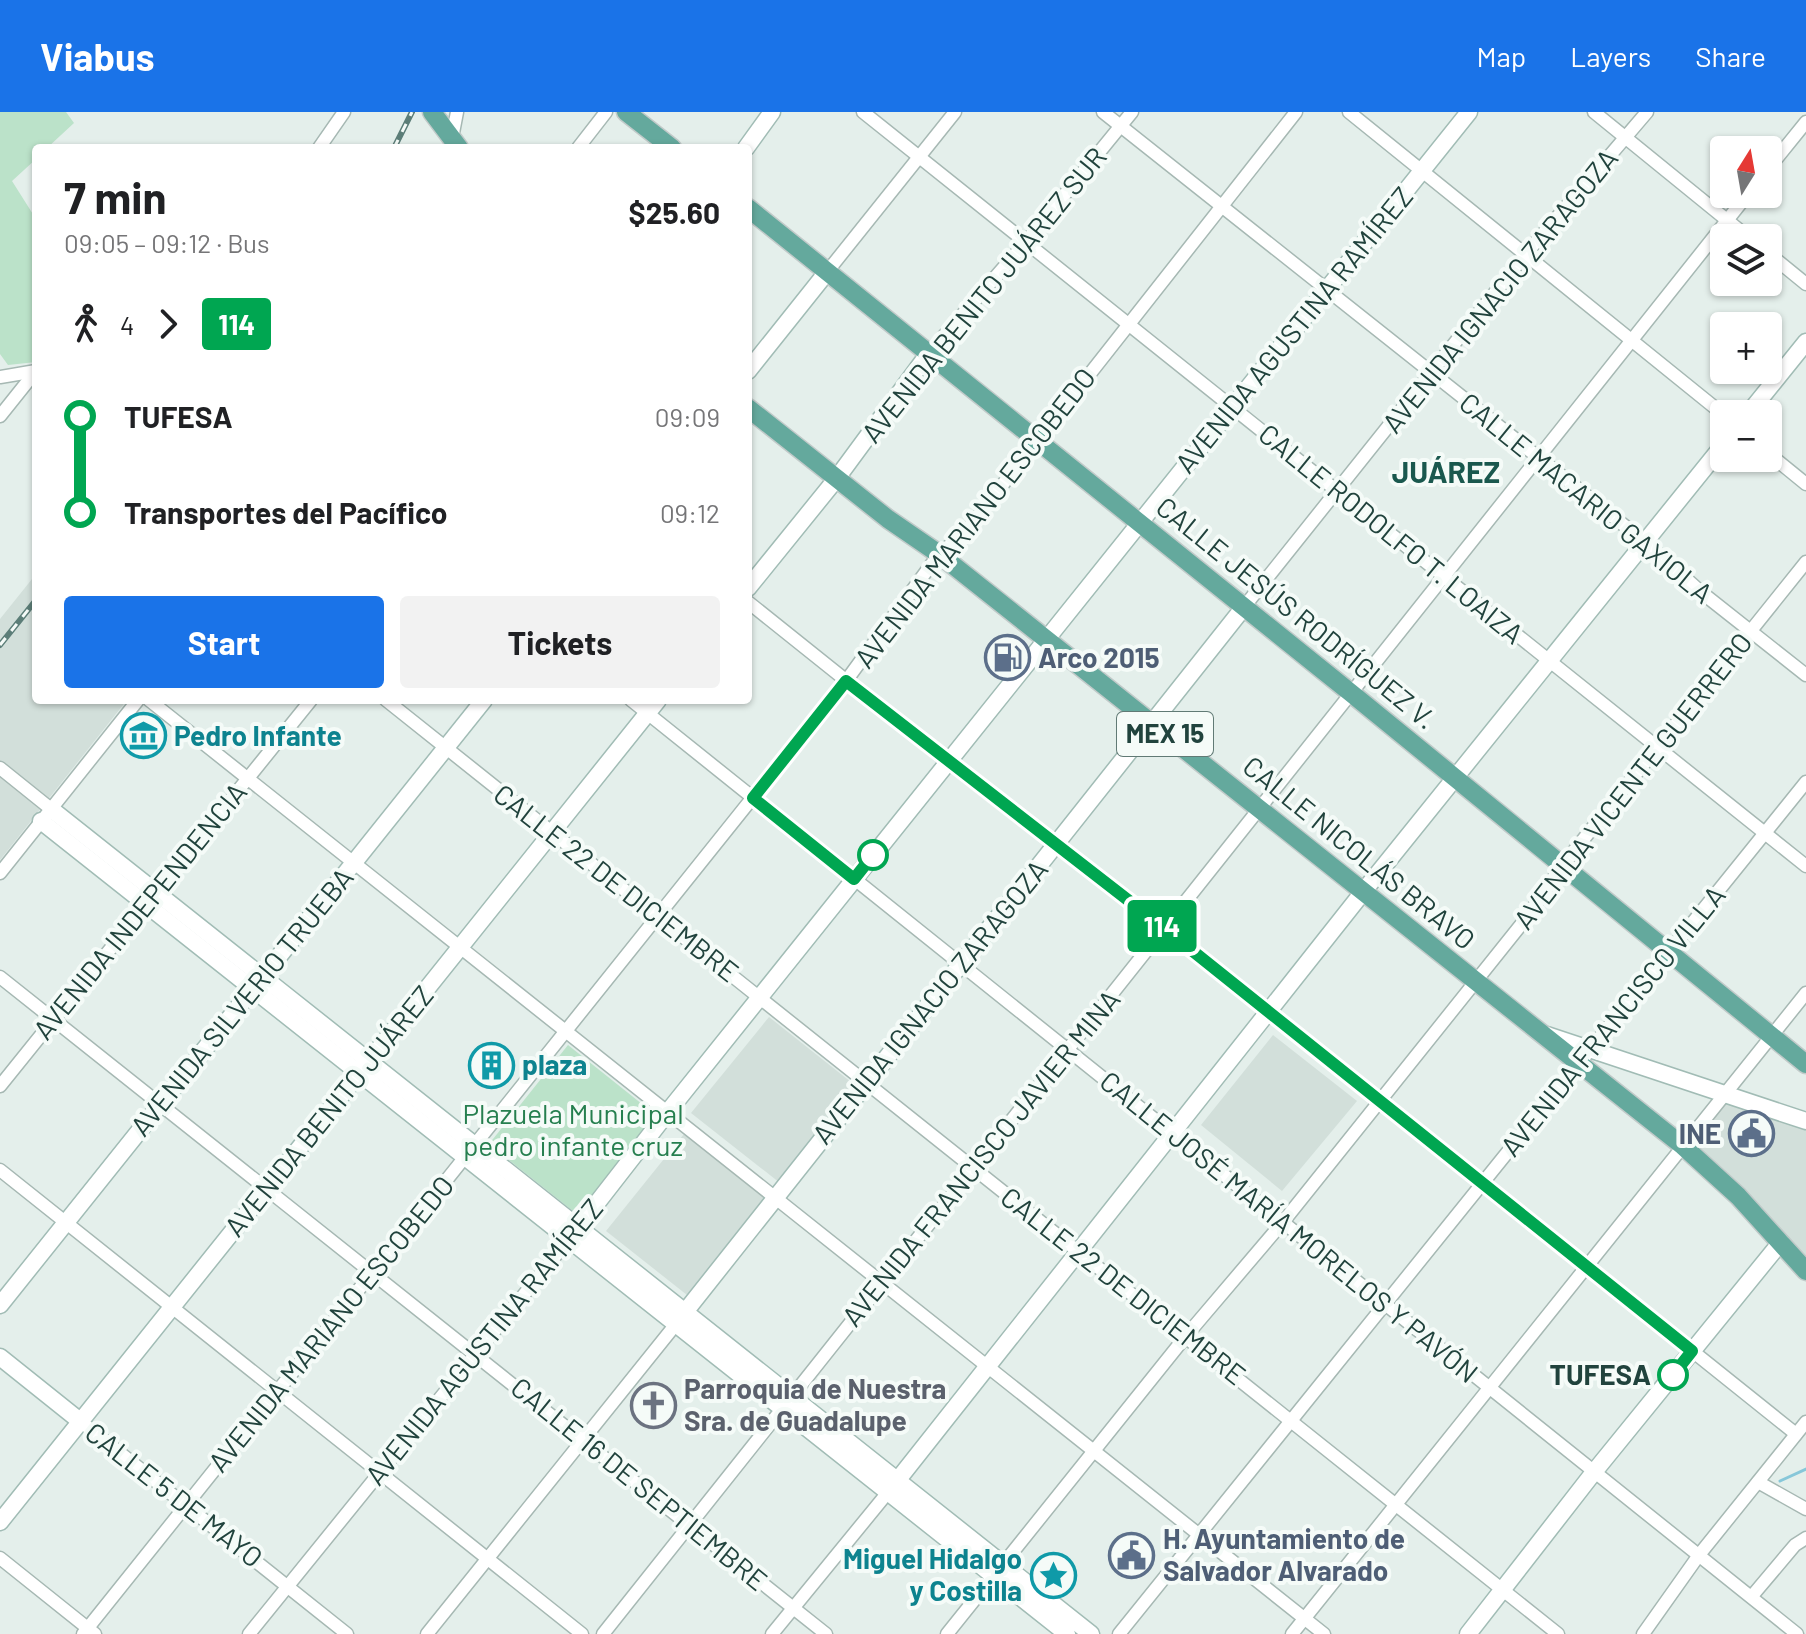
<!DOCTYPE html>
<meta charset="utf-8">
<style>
:root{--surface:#fff;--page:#f2f2f2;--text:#202124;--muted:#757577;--accent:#1a73e8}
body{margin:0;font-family:Barlow,sans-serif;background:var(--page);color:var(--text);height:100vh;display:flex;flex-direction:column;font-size:30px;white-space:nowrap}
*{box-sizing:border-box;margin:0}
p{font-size:26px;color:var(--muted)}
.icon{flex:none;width:44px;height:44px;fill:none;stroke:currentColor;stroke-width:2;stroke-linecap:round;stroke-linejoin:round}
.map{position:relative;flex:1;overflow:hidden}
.details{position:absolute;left:32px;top:32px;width:720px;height:560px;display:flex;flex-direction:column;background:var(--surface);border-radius:8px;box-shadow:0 2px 6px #0004}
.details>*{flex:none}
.badge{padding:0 16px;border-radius:6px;font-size:28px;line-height:52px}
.needle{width:52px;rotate:11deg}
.tools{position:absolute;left:1710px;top:24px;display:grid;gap:16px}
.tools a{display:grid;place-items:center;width:72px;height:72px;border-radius:8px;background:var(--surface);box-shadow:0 2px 6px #0004;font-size:40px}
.map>.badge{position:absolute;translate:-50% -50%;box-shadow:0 0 0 4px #fff}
.legs{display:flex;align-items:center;gap:12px;height:88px;padding:0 32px;font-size:26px}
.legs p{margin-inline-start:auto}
.summary{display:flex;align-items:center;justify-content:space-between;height:136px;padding:0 32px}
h1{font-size:44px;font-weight:700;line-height:60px}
.cta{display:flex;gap:16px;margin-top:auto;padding:16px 32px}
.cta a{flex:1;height:92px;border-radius:8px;background:var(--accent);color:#fff;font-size:32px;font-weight:700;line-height:92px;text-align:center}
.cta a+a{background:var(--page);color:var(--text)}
ul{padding:0 32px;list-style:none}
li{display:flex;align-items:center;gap:28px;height:96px;font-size:30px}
li i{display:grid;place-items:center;width:12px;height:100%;margin:0 10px;background:currentColor}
li i::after{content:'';width:20px;height:20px;margin:-10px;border:6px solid;border-radius:50%;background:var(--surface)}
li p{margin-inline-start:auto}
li:first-child i{background:linear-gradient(#0000 50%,currentColor 0)}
li:last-child i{background:linear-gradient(currentColor 50%,#0000 0)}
header{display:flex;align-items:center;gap:48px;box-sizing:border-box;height:112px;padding:0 40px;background:var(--accent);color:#fff}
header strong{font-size:38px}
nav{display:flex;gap:44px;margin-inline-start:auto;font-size:28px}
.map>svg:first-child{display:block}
.built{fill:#d2dfda}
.green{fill:#bbe2c9}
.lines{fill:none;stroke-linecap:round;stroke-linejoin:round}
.stream{stroke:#87c7d9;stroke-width:3}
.street-casing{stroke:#a6b8b3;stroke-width:15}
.secondary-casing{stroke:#a1bcb5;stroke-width:19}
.primary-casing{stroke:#c1cac9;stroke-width:21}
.street{stroke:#fff;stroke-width:12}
.secondary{stroke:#fff;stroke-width:16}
.primary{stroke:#64a99d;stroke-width:18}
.rail-casing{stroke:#5c7e78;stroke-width:6}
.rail{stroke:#f5fbf8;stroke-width:3;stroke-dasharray:9;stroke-linecap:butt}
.line-1-casing{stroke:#fff;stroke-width:18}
.line-1{stroke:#00a651;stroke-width:12}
.stop-1-dot{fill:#fff;stroke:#00a651;stroke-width:4}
.labels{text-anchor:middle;stroke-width:8;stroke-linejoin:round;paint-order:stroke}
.shield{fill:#f5fbf8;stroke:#617a75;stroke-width:2}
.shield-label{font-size:26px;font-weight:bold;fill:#21433d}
.street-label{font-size:28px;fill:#21433d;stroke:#f5fbf8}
.service-label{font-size:28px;font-weight:bold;fill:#4e5e75;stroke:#f5fbf8;text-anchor:start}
.culture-label{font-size:28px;font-weight:bold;fill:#0d838f;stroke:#f5fbf8;text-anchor:start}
.park-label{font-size:28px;fill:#267f4f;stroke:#f5fbf8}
.stop-label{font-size:28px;font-weight:bold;fill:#21433d;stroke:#f5fbf8;text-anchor:end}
.worship-label{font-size:28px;font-weight:bold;fill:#5b616d;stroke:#f5fbf8;text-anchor:start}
.neighbourhood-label{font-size:30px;font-weight:bold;fill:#1a584e;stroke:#f5fbf8}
</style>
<header>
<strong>Viabus</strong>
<nav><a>Map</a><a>Layers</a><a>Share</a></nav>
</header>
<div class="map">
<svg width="1806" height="1522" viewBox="0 0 1806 1522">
<rect width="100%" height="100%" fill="#e4efeb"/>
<g class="built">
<path d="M36,462v126h91l-127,160v-241z"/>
<path d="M769,905l87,69 -76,97 -89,-70z"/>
<path d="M1273,923l84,66 -75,90 -81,-66z"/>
<path d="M1725,982l81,29v150l-123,-127z"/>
<path d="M684,1022l81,64 -78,97 -81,-64z"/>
</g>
<g class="green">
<path d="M0,0h66l8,11 -27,25h-11v11l-24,22 24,38v143l-28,3 -8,-11z"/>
<path d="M568,933l89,71 -79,99 -89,-71z"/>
</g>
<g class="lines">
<path class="stream" d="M1780,1369l26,-12"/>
<defs>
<g id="street">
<path d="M863,0l943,754"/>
<path d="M1103,0l542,430 56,50 105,83"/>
<path d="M1349,0l375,303"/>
<path d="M1594,0l155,126"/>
<path d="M452,26l5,-26"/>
<path d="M319,36l25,-36"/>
<path d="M578,36l28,-36"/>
<path d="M1768,57l38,-47"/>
<path d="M1768,141l38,31"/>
<path d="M827,160l128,-160"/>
<path d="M929,241l97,-111 106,-130"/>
<path d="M0,265l36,-6"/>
<path d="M0,304l36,-45"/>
<path d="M1768,341l38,31"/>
<path d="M748,490l200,160 216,166 632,506"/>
<path d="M1244,495l281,-352 122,-143"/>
<path d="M149,588l1175,934"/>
<path d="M386,588l1172,934"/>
<path d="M631,588l1166,934"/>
<path d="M0,656l51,41"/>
<path d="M0,761l138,-173"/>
<path d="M0,865l826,657"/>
<path d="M0,974l311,-386"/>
<path d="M0,1058l582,464"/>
<path d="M80,1309l267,213"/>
<path d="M1758,1370l48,27"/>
<path d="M0,1446l95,76"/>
<path d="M1752,1484l43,-51 11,-7"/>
<path d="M83,1522l763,-953 93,-127 24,-19 333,-423"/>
<path d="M249,1522l320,-395"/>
<path d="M427,1522l249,-310"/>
<path d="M603,1522l1145,-1440"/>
<path d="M772,1522l117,-143"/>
<path d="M947,1522l239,-298 97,-114 241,-301 38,-55 244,-304"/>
<path d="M1119,1522l687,-852"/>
<path d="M1292,1522l514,-641"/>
<path d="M1643,1522l56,-79 107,-133"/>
</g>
<g id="secondary">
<path d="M746,36l26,-36"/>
<path d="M748,259l79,-99"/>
<path d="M1748,302l58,-72"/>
<path d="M748,476l89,-110 92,-125"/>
<path d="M51,697l1040,825"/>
<path d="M41,709l1026,813"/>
<path d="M1547,923l259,86"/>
<path d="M569,1127l98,-126 802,-1001"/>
<path d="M0,1193l484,-605"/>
<path d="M681,1205l563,-710"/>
<path d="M0,1245l80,64"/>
<path d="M889,1379l474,-599 361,-448"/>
<path d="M0,1410l658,-822"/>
<path d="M1468,1522l126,-162 187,-230"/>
</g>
<g id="primary">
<path d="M432,0l27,36"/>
<path d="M626,0l46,36"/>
<path d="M748,96l603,485 455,371"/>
<path d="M748,296l140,111 51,35 744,592 55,50 68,75"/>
</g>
</defs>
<use href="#street" class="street-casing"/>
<use href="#secondary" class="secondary-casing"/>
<use href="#primary" class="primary-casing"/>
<use href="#street" class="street"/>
<use href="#secondary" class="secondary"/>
<use href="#primary" class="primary"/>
<defs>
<g id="rail">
<path d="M394,36l18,-36"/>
<path d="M0,533l36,-45"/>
</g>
</defs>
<use href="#rail" class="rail-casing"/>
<use href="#rail" class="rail"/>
</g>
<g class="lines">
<defs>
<path id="line-1" d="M873,743l-19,24 -101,-81 93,-117 318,247 528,423 -19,24"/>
</defs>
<use href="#line-1" class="line-1-casing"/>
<use href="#line-1" class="line-1"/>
</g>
<defs>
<symbol id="fuel-ring" viewBox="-11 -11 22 22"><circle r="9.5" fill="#f5fbf8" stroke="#5c6f8a" stroke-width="1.5"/><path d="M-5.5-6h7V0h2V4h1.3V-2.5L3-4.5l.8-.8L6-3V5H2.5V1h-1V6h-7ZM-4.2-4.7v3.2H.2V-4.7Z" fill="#5c6f8a"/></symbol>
<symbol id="museum-ring" viewBox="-11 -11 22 22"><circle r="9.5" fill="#f5fbf8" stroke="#0f9aa8" stroke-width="1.5"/><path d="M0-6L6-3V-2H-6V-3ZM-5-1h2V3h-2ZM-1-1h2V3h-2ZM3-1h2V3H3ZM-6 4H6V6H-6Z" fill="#0f9aa8"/></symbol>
<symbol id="building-ring" viewBox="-11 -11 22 22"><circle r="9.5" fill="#f5fbf8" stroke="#0f9aa8" stroke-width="1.5"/><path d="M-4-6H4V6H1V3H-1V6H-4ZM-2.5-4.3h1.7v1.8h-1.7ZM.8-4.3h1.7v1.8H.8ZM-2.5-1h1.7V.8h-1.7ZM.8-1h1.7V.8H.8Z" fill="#0f9aa8"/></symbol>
<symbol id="civic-ring" viewBox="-11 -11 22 22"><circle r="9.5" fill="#f5fbf8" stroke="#5c6f8a" stroke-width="1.5"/><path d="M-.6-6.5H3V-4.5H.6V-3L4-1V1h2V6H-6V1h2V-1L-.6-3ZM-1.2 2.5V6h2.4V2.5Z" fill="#5c6f8a"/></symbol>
<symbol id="church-ring" viewBox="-11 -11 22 22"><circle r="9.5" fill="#f5fbf8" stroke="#6b7280" stroke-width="1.5"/><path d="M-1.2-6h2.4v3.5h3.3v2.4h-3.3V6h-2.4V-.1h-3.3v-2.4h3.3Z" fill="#6b7280"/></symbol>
<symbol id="sight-ring" viewBox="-11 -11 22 22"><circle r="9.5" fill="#f5fbf8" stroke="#0f9aa8" stroke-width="1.5"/><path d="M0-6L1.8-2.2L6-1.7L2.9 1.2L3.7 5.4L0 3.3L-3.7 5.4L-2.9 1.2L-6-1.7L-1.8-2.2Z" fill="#0f9aa8"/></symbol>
</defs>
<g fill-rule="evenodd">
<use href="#fuel-ring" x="982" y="520" width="51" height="51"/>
<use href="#museum-ring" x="118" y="598" width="51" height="51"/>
<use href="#building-ring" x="466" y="928" width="51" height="51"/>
<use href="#civic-ring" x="1726" y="996" width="51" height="51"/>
<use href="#church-ring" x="628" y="1268" width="51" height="51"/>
<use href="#civic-ring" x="1106" y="1418" width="51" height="51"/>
<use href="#sight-ring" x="1028" y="1438" width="51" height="51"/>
</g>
<g class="stop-1-dot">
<circle cx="873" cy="743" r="14"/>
<circle cx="1673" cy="1263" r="14"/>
</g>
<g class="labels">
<rect class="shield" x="1117" y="600" width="96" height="44" rx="6"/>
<g class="shield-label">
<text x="1165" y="631">MEX 15</text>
</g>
<g class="street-label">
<text transform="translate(1500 179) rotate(-51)" y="10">AVENIDA IGNACIO ZARAGOZA</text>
<text transform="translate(984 183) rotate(-51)" y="10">AVENIDA BENITO JUÁREZ SUR</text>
<text transform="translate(1294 218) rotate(-51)" y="10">AVENIDA AGUSTINA RAMÍREZ</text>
<text transform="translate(1586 386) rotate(39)" y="10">CALLE MACARIO GAXIOLA</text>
<text transform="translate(975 406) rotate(-52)" y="10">AVENIDA MARIANO ESCOBEDO</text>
<text transform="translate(1391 422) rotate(39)" y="10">CALLE RODOLFO T. LOAIZA</text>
<text transform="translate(1296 501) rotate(39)" y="10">CALLE JESÚS RODRÍGUEZ V.</text>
<text transform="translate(1633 669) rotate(-52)" y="10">AVENIDA VICENTE GUERRERO</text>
<text transform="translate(1359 741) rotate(39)" y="10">CALLE NICOLÁS BRAVO</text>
<text transform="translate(616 771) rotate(38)" y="10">CALLE 22 DE DICIEMBRE</text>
<text transform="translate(140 799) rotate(-51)" y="10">AVENIDA INDEPENDENCIA</text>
<text transform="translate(242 890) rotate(-51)" y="10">AVENIDA SILVERIO TRUEBA</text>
<text transform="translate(930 890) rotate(-51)" y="10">AVENIDA IGNACIO ZARAGOZA</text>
<text transform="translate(1613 909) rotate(-51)" y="10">AVENIDA FRANCISCO VILLA</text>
<text transform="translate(329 999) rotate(-51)" y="10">AVENIDA BENITO JUÁREZ</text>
<text transform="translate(981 1046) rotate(-51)" y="10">AVENIDA FRANCISCO JAVIER MINA</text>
<text transform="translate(1289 1115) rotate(39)" y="10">CALLE JOSÉ MARÍA MORELOS Y PAVÓN</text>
<text transform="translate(1123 1174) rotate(38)" y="10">CALLE 22 DE DICIEMBRE</text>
<text transform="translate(331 1212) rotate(-51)" y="10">AVENIDA MARIANO ESCOBEDO</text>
<text transform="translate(484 1230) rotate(-51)" y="10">AVENIDA AGUSTINA RAMÍREZ</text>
<text transform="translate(639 1372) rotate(39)" y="10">CALLE 16 DE SEPTIEMBRE</text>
<text transform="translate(174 1383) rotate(38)" y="10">CALLE 5 DE MAYO</text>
</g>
<g class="service-label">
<text x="1038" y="556">Arco 2015</text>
<text x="1721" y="1032" text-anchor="end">INE</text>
<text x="1163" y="1437">H. Ayuntamiento de<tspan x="1163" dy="32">Salvador Alvarado</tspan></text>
</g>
<g class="culture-label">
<text x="174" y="634">Pedro Infante</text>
<text x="522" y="963">plaza</text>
<text x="1022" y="1457" text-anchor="end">Miguel Hidalgo<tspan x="1022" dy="32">y Costilla</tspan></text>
</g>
<g class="park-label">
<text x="573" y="1012">Plazuela Municipal<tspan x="573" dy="32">pedro infante cruz</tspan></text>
</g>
<g class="stop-label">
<text x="1651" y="1273">TUFESA</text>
</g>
<g class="worship-label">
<text x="684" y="1287">Parroquia de Nuestra<tspan x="684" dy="32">Sra. de Guadalupe</tspan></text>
</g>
<g class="neighbourhood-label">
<text x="1446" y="371">JUÁREZ</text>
</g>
</g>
</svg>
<div class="tools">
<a><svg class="needle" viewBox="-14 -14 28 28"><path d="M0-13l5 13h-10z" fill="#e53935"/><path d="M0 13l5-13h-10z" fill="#757577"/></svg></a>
<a><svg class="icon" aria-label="layers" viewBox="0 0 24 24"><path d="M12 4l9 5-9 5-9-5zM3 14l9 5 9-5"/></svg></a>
<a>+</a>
<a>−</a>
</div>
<b class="badge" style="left:1162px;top:814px;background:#00a651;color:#fff">114</b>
<section class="details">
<div class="summary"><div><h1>7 min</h1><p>09:05 – 09:12 · Bus</p></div><b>$25.60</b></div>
<div class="legs"><svg class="icon" aria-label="walk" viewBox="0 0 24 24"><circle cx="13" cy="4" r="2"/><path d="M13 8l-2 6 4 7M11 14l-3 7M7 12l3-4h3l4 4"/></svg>4<svg class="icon" aria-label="forward" viewBox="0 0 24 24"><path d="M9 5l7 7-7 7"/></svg><b class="badge" style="background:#00a651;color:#fff">114</b></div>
<ul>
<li><i style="color:#00a651"></i><b>TUFESA</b><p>09:09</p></li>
<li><i style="color:#00a651"></i><b>Transportes del Pacífico</b><p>09:12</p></li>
</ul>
<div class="cta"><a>Start</a><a>Tickets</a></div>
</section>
</div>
